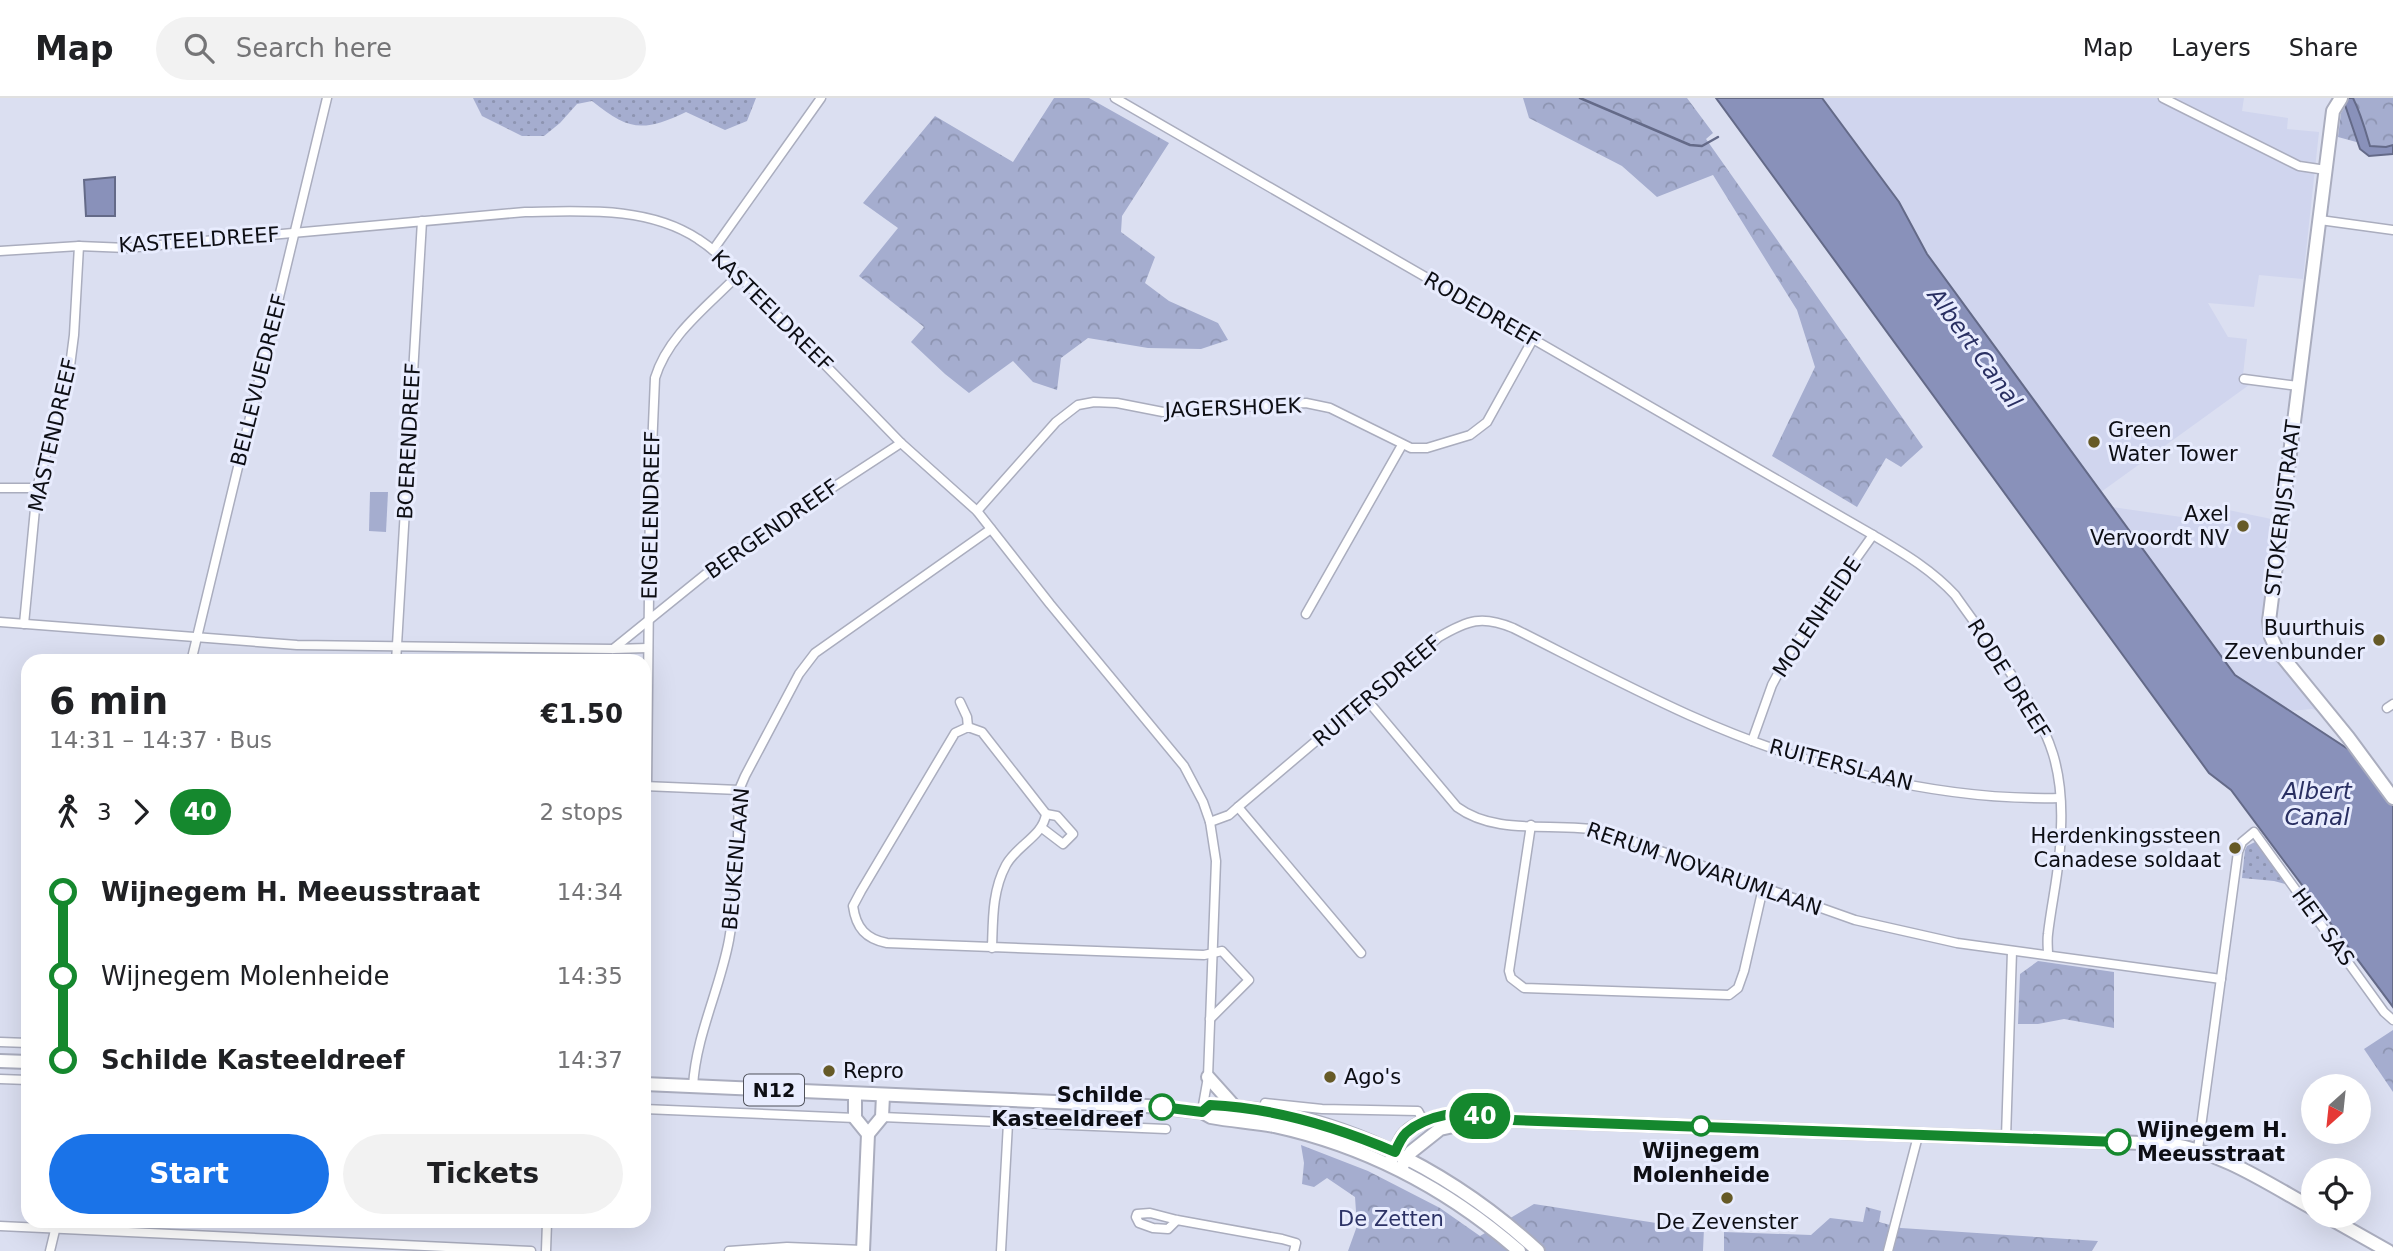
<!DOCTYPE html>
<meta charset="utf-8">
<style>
:root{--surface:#fff;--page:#f2f2f2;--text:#202124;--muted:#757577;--line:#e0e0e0;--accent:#1a73e8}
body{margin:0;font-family:"DejaVu Sans",sans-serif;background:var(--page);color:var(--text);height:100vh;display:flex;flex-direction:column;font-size:26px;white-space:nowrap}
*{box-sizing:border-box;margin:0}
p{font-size:23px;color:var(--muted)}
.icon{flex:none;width:38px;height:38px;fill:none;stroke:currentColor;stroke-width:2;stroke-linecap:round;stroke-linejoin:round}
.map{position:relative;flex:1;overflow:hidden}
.sheet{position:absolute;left:21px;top:556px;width:630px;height:574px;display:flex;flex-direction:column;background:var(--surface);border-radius:21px;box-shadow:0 7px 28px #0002}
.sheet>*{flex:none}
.badge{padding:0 14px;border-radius:23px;font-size:24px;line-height:46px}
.needle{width:46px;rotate:207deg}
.controls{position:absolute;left:2301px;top:976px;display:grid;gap:14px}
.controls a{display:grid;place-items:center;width:70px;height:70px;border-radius:50%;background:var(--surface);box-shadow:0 7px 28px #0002;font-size:35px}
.map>.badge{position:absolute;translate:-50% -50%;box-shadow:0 0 0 4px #fff}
.legs{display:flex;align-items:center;gap:10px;height:77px;padding:0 28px;font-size:23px}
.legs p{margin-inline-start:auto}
.summary{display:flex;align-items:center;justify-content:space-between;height:119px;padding:0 28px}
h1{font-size:38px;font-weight:600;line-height:52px}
.cta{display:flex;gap:14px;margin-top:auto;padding:14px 28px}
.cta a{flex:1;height:80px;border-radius:42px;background:var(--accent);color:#fff;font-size:28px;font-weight:600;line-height:80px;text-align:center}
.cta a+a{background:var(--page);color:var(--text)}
ul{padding:0 28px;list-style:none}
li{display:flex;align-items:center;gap:24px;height:84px;font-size:26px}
li i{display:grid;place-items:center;width:10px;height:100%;margin:0 9px;background:currentColor}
li i::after{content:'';width:18px;height:18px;margin:-9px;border:5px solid;border-radius:50%;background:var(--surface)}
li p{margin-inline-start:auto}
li:first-child i{background:linear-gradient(#0000 50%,currentColor 0)}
li:last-child i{background:linear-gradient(currentColor 50%,#0000 0)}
header{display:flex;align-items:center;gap:42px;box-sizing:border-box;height:98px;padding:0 35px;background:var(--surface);border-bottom:2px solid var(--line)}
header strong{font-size:33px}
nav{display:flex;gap:38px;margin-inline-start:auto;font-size:24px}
.search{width:490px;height:63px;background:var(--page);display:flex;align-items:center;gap:18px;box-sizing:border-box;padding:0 24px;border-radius:38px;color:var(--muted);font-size:26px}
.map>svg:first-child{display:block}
.built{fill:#d0d5ee}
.green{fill:#a5adcf}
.forest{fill:url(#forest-crowns)}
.park{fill:url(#park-dots)}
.water{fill:#8991ba;stroke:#646a88;stroke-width:2}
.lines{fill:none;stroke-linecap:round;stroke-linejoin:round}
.stream{stroke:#646a88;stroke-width:2.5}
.street-casing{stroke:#aaadbe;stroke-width:11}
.secondary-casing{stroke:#aaadbe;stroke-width:16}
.primary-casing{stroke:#aaadbe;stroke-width:16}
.street{stroke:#fff;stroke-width:8}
.secondary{stroke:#fff;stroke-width:12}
.primary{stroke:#fff;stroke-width:12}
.line-1-casing{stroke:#fff;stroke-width:16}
.line-1{stroke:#15882e;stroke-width:10}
.poi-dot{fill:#665a27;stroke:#e8ecfe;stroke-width:2.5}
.stop-1-dot{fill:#fff;stroke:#15882e;stroke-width:3.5}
.labels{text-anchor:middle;stroke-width:6;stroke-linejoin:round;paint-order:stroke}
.shield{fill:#e8ecfe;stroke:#4f515a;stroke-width:2}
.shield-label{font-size:19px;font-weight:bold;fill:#0d0e14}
.street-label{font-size:21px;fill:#0d0e14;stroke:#e8ecfe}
.poi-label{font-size:21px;fill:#0d0e14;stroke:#e8ecfe;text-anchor:start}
.stop-label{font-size:21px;font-weight:bold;fill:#0d0e14;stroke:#e8ecfe;text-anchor:end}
.park-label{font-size:21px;fill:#2c3266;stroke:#e8ecfe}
.water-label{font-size:23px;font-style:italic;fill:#292f62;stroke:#e8ecfe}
</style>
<header>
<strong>Map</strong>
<div class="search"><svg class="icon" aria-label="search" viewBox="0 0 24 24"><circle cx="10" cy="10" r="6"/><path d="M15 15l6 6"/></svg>Search here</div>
<nav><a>Map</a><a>Layers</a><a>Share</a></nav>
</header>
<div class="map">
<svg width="2393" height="1153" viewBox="0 0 2393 1153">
<defs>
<pattern id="forest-crowns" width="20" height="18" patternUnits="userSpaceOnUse" patternTransform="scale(1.75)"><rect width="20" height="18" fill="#a5adcf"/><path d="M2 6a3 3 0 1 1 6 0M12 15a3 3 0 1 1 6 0" fill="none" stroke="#8d94b1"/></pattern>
<pattern id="park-dots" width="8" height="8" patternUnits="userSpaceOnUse" patternTransform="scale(1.75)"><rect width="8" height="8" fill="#a5adcf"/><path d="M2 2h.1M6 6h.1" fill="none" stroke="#8d94b1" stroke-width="1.8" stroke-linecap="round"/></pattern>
</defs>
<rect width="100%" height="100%" fill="#dbdff1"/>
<g class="built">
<path d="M1822,0h422l-2,13 46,7 -1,11 32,3 -16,147 -44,-4 -5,32 -46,-4 20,34 19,2 -4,36 6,10 -148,107 -174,-238 -28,-52z"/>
<path d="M2112,409l104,15 3,-14 57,12 -13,98 1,12 8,22 49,60 -9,-3 -22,2 -55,-36z"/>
</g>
<path class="green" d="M370,394h18l-2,40 -17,-1z"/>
<g class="forest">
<path d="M1054,0h35l80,45 -47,73 -1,16 34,25 -10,26 24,18 49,22 10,17 -27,9 -53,-1 -60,-10 -27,20 -4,32 -24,-8 -20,-21 -44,32 -24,-19 -34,-32 13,-15 -65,-51 39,-48 -35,-25 72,-87 78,46z"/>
<path d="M1523,0h164l26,35 -7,6 217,308 -22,20 -15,-9 -29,49 -85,-51 43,-89 -18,-57 -84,-135 -56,22 -35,-31 -93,-48z"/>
<path d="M2351,0h42v54l-55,-15 3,-24z"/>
<path d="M2038,863l76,11v56l-50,-9 -26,5h-20l2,-50z"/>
<path d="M2393,932v62l-29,-43z"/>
<path d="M1301,1047l67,26 72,37 40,28 54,-32 148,23 22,1 -1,23h-355l9,-25 -2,-29 -28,-19 -13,9 -12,-3 2,-21z"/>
<path d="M1866,1109l15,4 -2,11 22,6 197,13 -6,10h-368v-19l87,3 19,-17 33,4z"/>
</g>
<g class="park">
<path d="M473,0h283l-9,23 -22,9 -39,-18c-44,21 -58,18 -94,-11l-15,3 -17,19 -16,13h-22l-40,-20z"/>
<path d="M2255,744l34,43 -15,-4 -32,-3 3,-28 2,-4z"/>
</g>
<g class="water">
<path d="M1716,0h106l77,104 28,52 308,421 119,78 39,53v201l-162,-217 -22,-17z"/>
<path d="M2348,0h5c8,16 12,31 17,48l16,1 7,-2v9l-24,2 -9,-7 -16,-47z"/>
<path d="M115,79v39h-29l-2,-36z"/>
</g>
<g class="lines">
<path class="stream" d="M1580,0l110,47 12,1 16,-9"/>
<defs>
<g id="street">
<path d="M1115,0l758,437c30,18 58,34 82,60 32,46 82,107 98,159 7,23 9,50 8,74 0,36 -9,71 -13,106 -1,7 0,14 0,21"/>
<path d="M2163,0l136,68 27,4"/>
<path d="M2320,122l73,10"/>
<path d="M713,152l108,-152"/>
<path d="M0,153l79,-5 48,2 398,-36c58,-1 123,-6 173,27 16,10 28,23 40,36l163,168 76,68 73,93 134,162 19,36 7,20 6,39 -8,216 -6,34"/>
<path d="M2244,281l54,7"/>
<path d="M0,390h37"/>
<path d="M977,413l79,-89 22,-17 16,-3 23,1 46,9 143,-9 24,5 81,40h16l43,-13 17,-13 46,-83"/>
<path d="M1306,516l96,-169"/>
<path d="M0,524l297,23 316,4 35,-1"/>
<path d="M24,526l13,-136 33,-122 4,-31 5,-89"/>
<path d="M613,551l115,-93 173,-113"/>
<path d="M191,564l136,-564"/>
<path d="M396,564l26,-441"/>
<path d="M1367,602l90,107c41,30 99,14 147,24l251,89 102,23 264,36"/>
<path d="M960,604l7,15 1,10"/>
<path d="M2387,610l6,-4"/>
<path d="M1752,643l20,-56 17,-32 84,-118"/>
<path d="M644,688l95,4"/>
<path d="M647,688l3,-290 5,-118c13,-43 53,-72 83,-103"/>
<path d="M1238,709l123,146"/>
<path d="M1210,724l19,-7 9,-8 201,-170c29,-17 43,-22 74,-9 58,29 116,60 176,87 113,51 247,86 371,83"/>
<path d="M1531,727l-22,146 2,7 13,10 205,7 9,-7 6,-17 19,-83"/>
<path d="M1042,730l21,16 10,-10 -16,-18 -11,-2"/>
<path d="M992,850c1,-28 0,-57 14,-83 11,-20 37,-29 40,-51l-64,-82 -14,-5 -13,6 -94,158 -8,15c3,22 13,33 34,37l317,12 18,-4 27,29 -39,39"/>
<path d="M0,944l28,1"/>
<path d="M0,981l28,1"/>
<path d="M693,988c3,-51 27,-97 36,-146 9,-49 9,-101 10,-150l6,-14 54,-102 16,-21 176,-124"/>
<path d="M1265,1005l57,6 96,2 6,11"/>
<path d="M644,1011l211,9"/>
<path d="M882,1019l284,12"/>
<path d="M2006,1040l6,-187"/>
<path d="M2198,1051l40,-297 4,-10 12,-10 130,180 9,8"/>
<path d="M1177,1122l-9,9 -15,-1 -14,-5 -3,-6 1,-3 13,-1 27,7 105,19 14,4 -2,8"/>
<path d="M0,1128l531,25"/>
<path d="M50,1153l7,-29"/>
<path d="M546,1153l1,-29"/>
<path d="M729,1153l58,-4 76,3"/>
<path d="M1001,1153l7,-128"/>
<path d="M1888,1153l30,-115"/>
</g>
<g id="secondary">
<path d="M2341,0l-8,13 -64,510 2,16 6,13 71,87 45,61"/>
<path d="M855,996v24l13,16 -5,117"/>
<path d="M868,1036l14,-17 1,-22"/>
<path d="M1391,1063c4,-8 7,-18 12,-25 13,-17 59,-28 78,-19"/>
<path d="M1402,1068l9,-14 29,-23 45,-10 684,25c53,8 98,39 145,65"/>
<path d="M2326,1118l62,35"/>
</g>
<g id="primary">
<path d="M0,963l28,1"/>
<path d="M1208,979l26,29"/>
<path d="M644,986l503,22 55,6 9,5c21,4 42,5 63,9 92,20 175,64 245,125"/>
<path d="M1202,1014l8,-6c122,2 240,64 328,145"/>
</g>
</defs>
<use href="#street" class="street-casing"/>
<use href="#secondary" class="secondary-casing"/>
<use href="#primary" class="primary-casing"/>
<use href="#street" class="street"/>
<use href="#secondary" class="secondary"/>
<use href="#primary" class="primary"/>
</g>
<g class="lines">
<defs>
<path id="line-1" d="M1162,1009l40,5 8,-7c63,3 127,22 185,47 3,-7 6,-14 11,-19 19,-17 58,-26 79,-14l633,23"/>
</defs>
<use href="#line-1" class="line-1-casing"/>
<use href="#line-1" class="line-1"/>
</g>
<g class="poi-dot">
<circle cx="2094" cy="344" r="7"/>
<circle cx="2243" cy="428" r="7"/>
<circle cx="2379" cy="542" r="7"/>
<circle cx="2235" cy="750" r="7"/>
<circle cx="829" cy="973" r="7"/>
<circle cx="1330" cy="979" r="7"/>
<circle cx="1727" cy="1100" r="7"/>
</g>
<g class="stop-1-dot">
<circle cx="1162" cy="1009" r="12"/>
<circle cx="1701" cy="1028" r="9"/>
<circle cx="2118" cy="1044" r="12"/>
</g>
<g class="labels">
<rect class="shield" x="744" y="976.5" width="60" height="31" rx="5"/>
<g class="shield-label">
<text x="774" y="999">N12</text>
</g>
<g class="street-label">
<text transform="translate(199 142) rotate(-4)" y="7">KASTEELDREEF</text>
<text transform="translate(1482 212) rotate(30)" y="7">RODEDREEF</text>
<text transform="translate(772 213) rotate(45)" y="7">KASTEELDREEF</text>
<text transform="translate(259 282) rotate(-76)" y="7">BELLEVUEDREEF</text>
<text transform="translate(1233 310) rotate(-2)" y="7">JAGERSHOEK</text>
<text transform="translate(53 337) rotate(-77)" y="7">MASTENDREEF</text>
<text transform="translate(409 343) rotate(-87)" y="7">BOERENDREEF</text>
<text transform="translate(2283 410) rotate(-83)" y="7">STOKERIJSTRAAT</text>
<text transform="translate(651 417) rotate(-89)" y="7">ENGELENDREEF</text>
<text transform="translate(772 431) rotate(-35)" y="7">BERGENDREEF</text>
<text transform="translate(1817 519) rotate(-56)" y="7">MOLENHEIDE</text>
<text transform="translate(2009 581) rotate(58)" y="7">RODE DREEF</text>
<text transform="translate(1377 593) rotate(-40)" y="7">RUITERSDREEF</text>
<text transform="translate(1841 667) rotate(15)" y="7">RUITERSLAAN</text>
<text transform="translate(736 761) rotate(-85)" y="7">BEUKENLAAN</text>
<text transform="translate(1704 771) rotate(19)" y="7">RERUM NOVARUMLAAN</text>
<text transform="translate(2323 829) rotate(54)" y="7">HET SAS</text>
</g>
<g class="poi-label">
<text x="2108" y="339">Green<tspan x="2108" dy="24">Water Tower</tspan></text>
<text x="2229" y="423" text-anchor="end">Axel<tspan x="2229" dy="24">Vervoordt NV</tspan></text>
<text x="2365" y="537" text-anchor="end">Buurthuis<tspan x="2365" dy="24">Zevenbunder</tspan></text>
<text x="2221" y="745" text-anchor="end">Herdenkingssteen<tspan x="2221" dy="24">Canadese soldaat</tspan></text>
<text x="843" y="980">Repro</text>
<text x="1344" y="986">Ago's</text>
<text x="1727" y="1131" text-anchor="middle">De Zevenster</text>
</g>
<g class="stop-label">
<text x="1143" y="1004">Schilde<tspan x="1143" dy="24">Kasteeldreef</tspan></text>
<text x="2137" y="1039" text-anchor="start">Wijnegem H.<tspan x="2137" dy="24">Meeusstraat</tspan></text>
<text x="1701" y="1060" text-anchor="middle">Wijnegem<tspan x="1701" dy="24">Molenheide</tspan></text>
</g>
<g class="park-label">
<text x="1391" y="1128">De Zetten</text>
</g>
<g class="water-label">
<text transform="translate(1975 250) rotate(54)" y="8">Albert Canal</text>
<text x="2317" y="701">Albert<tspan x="2317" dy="26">Canal</tspan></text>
</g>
</g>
</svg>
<div class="controls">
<a><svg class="needle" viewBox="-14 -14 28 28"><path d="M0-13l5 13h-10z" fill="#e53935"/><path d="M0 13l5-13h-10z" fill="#757577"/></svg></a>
<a><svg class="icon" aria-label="locate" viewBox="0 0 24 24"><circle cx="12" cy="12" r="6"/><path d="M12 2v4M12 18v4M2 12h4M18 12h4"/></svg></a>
</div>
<b class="badge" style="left:1480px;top:1018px;background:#15882e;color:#fff">40</b>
<section class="sheet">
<div class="summary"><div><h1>6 min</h1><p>14:31 – 14:37 · Bus</p></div><b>€1.50</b></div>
<div class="legs"><svg class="icon" aria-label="walk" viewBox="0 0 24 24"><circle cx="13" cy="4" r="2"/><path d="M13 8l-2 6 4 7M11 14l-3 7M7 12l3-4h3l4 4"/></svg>3<svg class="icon" aria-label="forward" viewBox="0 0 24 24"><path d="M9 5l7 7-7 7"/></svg><b class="badge" style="background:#15882e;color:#fff">40</b><p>2 stops</p></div>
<ul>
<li><i style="color:#15882e"></i><b>Wijnegem H. Meeusstraat</b><p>14:34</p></li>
<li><i style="color:#15882e"></i><span>Wijnegem Molenheide</span><p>14:35</p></li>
<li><i style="color:#15882e"></i><b>Schilde Kasteeldreef</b><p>14:37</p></li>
</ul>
<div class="cta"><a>Start</a><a>Tickets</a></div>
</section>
</div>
